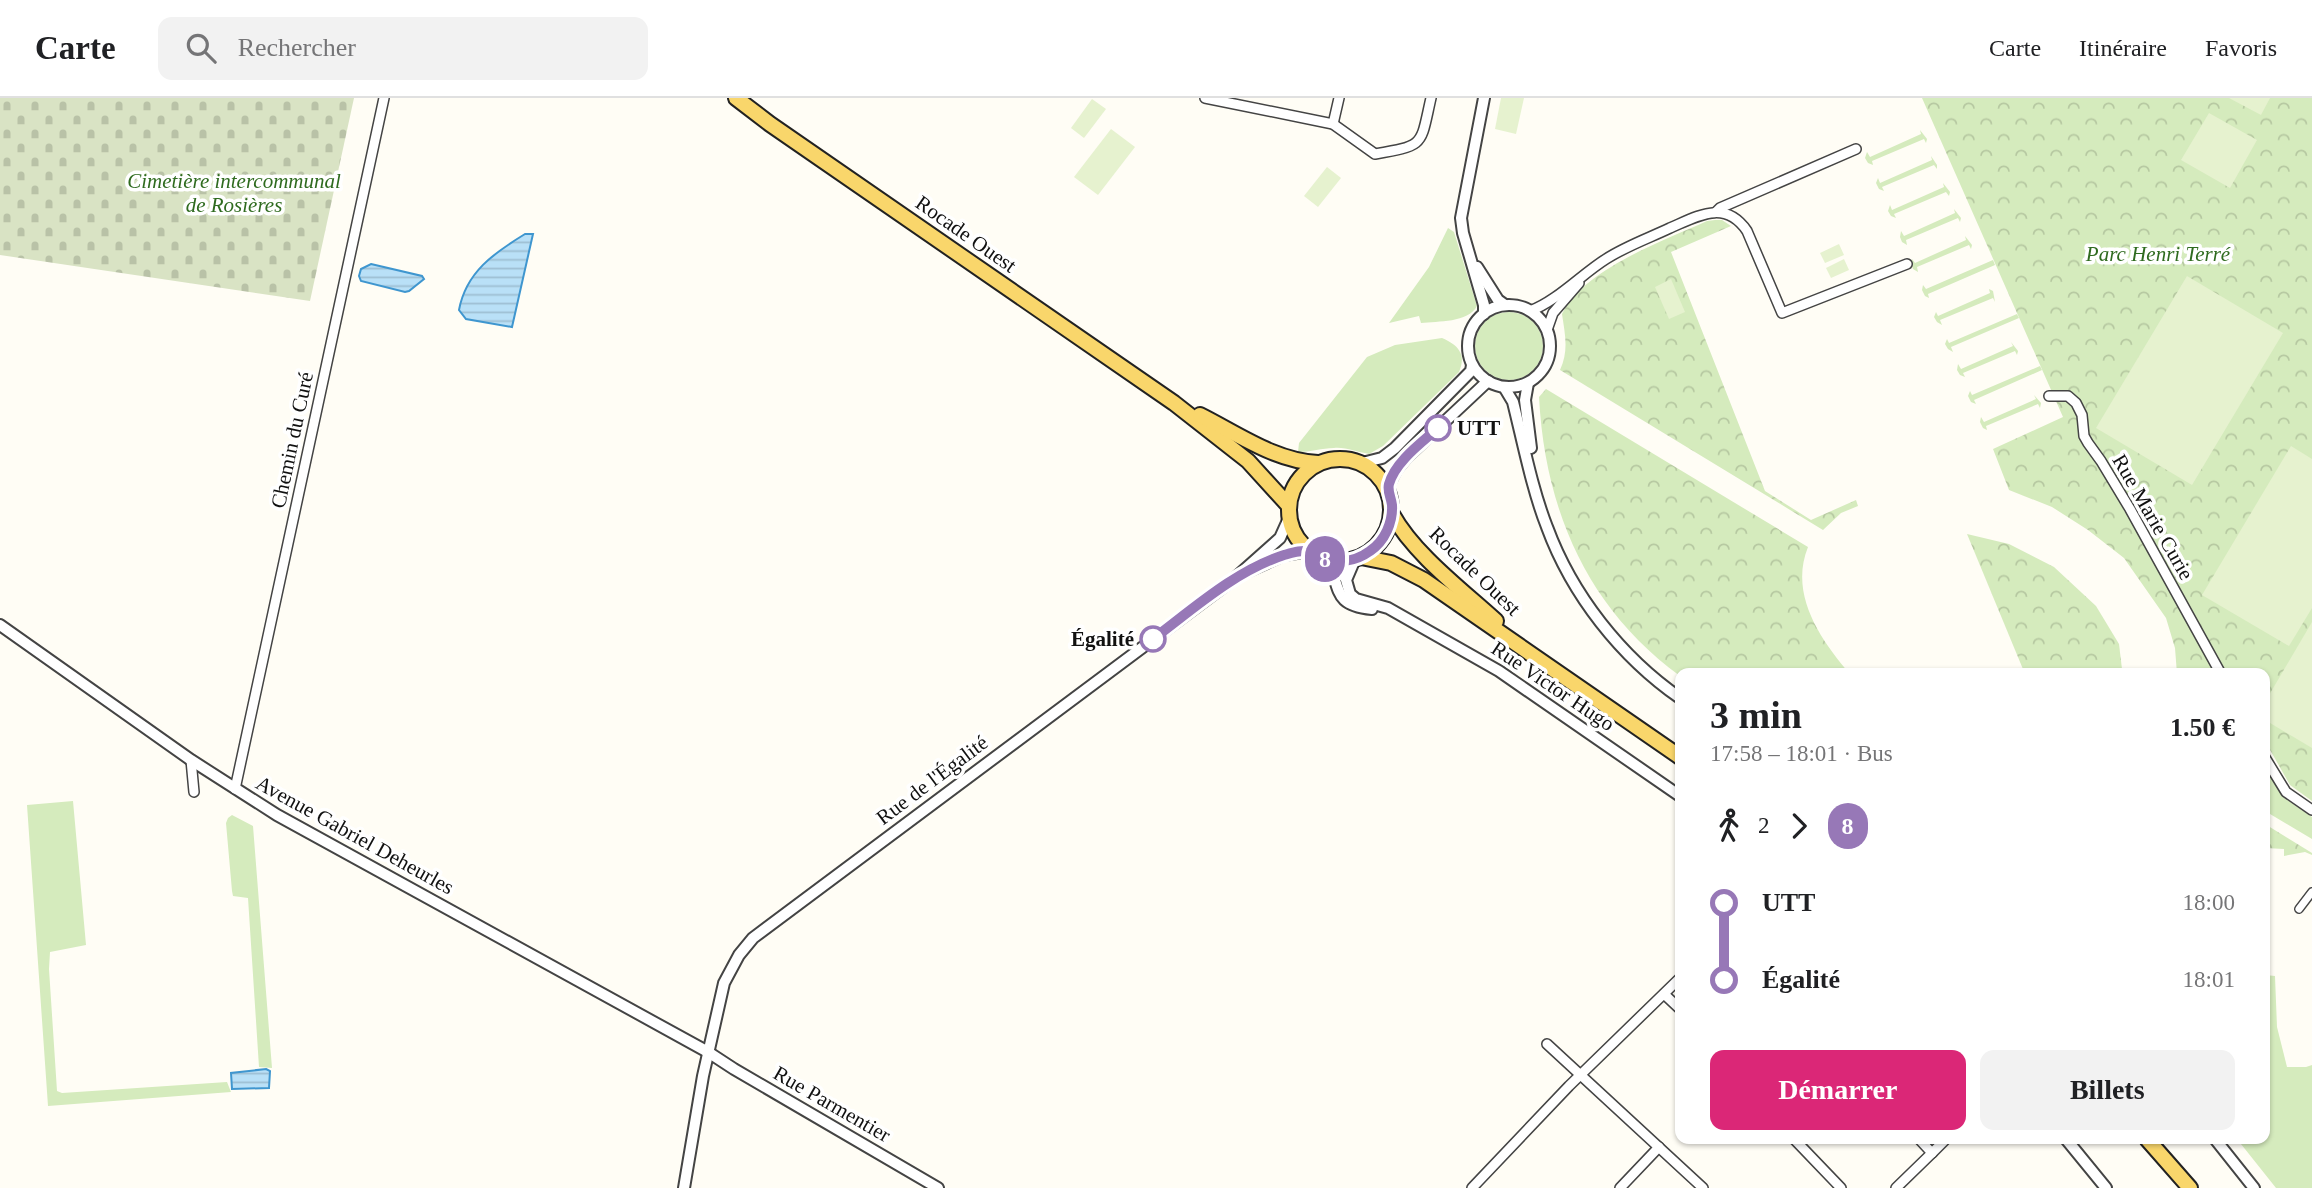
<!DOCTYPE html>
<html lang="fr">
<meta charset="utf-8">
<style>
:root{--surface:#fff;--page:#f2f2f2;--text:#202124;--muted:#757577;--line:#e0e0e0;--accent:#db2777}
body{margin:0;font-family:"Times New Roman",serif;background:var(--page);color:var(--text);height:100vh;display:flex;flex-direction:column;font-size:26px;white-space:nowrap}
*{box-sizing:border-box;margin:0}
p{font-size:23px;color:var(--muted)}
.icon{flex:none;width:38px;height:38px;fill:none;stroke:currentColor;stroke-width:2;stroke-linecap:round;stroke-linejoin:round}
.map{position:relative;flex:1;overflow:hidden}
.drawer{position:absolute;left:1675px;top:570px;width:595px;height:476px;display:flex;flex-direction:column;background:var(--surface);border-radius:14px;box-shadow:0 2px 5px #0004}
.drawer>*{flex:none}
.badge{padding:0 14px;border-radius:23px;font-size:24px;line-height:46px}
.map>.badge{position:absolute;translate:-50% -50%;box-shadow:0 0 0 4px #fff}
.legs{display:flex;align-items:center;gap:10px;height:77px;padding:0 35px;font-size:23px}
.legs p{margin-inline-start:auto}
.overview{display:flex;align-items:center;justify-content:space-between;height:119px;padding:0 35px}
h1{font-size:38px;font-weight:800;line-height:52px}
.cta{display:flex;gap:14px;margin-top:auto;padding:14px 35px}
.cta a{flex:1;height:80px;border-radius:14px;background:var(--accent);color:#fff;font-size:28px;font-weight:800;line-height:80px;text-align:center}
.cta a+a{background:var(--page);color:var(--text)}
ul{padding:0 35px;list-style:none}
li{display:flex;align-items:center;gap:24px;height:77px;font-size:26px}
li i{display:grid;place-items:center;width:10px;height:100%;margin:0 9px;background:currentColor}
li i::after{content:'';width:18px;height:18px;margin:-9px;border:5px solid;border-radius:50%;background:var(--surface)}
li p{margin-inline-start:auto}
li:first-child i{background:linear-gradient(#0000 50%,currentColor 0)}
li:last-child i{background:linear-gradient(currentColor 50%,#0000 0)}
header{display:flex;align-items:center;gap:42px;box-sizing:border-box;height:98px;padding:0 35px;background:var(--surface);border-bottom:2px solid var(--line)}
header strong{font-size:33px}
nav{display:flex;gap:38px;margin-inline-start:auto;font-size:24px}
.search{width:490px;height:63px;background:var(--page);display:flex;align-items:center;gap:18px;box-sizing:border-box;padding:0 24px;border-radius:14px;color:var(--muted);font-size:26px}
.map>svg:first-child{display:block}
.grass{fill:#d5ebbd}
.cemetery{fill:url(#cemetery-stones)}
.park{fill:url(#park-crowns)}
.pitch{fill:#e6f2cf}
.water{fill:url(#water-rules);stroke:#3f96cf;stroke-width:2}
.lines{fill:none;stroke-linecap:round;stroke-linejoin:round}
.pedestrian-casing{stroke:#444;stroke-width:10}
.minor-casing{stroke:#444;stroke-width:12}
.tertiary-casing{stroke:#444;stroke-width:14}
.primary-casing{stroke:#222;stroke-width:18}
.pedestrian{stroke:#fff;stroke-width:7}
.minor{stroke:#fff;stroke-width:9}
.tertiary{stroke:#fff;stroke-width:10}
.primary{stroke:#f9d66b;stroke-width:14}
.line-1-casing{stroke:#fff;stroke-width:16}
.line-1{stroke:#9778b7;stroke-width:10}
.stop-1-dot{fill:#fff;stroke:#9778b7;stroke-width:3.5}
.labels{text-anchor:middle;stroke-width:7;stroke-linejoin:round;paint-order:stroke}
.park-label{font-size:21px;font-style:italic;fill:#2f6b1f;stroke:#fff}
.street-label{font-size:21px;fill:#111;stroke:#fff}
.stop-label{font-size:21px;font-weight:bold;fill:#111;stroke:#fff;text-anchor:start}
</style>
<header>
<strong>Carte</strong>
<div class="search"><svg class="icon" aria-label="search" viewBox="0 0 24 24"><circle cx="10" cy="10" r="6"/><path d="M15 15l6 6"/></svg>Rechercher</div>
<nav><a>Carte</a><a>Itinéraire</a><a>Favoris</a></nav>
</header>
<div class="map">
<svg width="2312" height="1090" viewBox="0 0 2312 1090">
<defs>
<pattern id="cemetery-stones" width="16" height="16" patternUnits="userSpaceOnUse" patternTransform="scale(1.75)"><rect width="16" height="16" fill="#d9e3c4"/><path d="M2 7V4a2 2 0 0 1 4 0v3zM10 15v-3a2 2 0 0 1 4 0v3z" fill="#b9c2a7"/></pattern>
<pattern id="park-crowns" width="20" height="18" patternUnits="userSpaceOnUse" patternTransform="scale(1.75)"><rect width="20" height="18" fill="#d5ebbd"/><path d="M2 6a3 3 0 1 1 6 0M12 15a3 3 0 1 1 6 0" fill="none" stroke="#b6c8a1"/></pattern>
<pattern id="water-rules" width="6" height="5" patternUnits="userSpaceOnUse" patternTransform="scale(1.75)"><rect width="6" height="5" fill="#b9e0f7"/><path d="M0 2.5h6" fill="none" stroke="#9ebfd3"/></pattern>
</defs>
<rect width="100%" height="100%" fill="#fffdf5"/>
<g class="grass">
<path d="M1920,32l7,9 -1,4 -2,-4 -52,22 1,4 -5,-2 -3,-5 2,-6 3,5 51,-23z"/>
<path d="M1931,58l6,9v4l-3,-4 -52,22 2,4 -5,-2 -3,-6 2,-5 2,5 52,-23z"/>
<path d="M1943,85l7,9 -1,4 -3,-4 -52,22 2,4 -5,-2 -3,-5 2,-6 2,5 52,-23z"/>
<path d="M1954,111l7,9 -1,4 -2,-4 -52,22 1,5 -5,-3 -2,-5 1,-6 3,5 51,-23z"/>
<path d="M1448,130l6,4 23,74c-9,17 -39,15 -56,17l-2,-7 -30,7 40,-56z"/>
<path d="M1965,138l7,9 -1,4 -2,-4 -52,22 1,5 -5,-3 -2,-5 1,-5 3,4 51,-23z"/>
<path d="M1993,162l2,5 -67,29 1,4 -4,-2 -3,-6 1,-5 3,4z"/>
<path d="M1989,191l4,2 2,11 -2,-4 -53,22 2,5 -5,-3 -3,-5 2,-5 2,4 52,-23z"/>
<circle cx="1509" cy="248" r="34"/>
<path d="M2017,216l2,4 -68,29 2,5 -5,-3 -3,-5 2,-5 2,4z"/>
<path d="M1442,240c16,7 25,16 17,34l-76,74 -14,8c-12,-2 -23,-7 -35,-6 -12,0 -23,4 -36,4l1,-9 68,-86 28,-12z"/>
<path d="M2011,244l7,9 -1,4 -2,-4 -52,22 2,4 -5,-2 -3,-5 1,-6 3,5 52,-23z"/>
<path d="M2040,268l2,4 -68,30 2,4 -5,-2 -3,-6 2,-5 2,4z"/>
<path d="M2034,297l7,8 -1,5 -2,-4 -52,22 1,4 -4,-2 -3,-6 1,-5 3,5 52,-23z"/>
<path d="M2264,669l22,32 26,18v22l-47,-28z"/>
<path d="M73,703l13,144 -36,7 -1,17 8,122 5,2 165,-11 4,10 -183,14 -21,-301z"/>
<path d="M232,717l21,11 19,242 -13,-1 -11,-169 -15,-2 -1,-5 -6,-68 2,-5z"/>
<path d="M2265,877l10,1 2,51 10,40h19l6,-2v123h-36l-39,-49h27z"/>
</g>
<path class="cemetery" d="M0,0h354l-44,203 -310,-46z"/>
<g class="park">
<path d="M1922,0h390v703l-22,-16 -25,-44 -1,-67h-87l-2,-26 -9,-30 -42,-60 -36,-28 -36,-23 -43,-17 -16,-41 70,-32z"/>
<path d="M1715,122h7l9,6 -60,26 94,239 46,29 45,-20 2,6 -17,7 -18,17 -263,-160c9,-19 5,-36 2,-56 22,-45 101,-73 145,-93z"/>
<path d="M1546,291l262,158c-19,47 12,92 42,127h-170v2c-93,-68 -135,-166 -141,-279z"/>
<path d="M1967,436l42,10 45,23 42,39 23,38 3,25 -4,5h-93z"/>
<path d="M2265,726l47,29v2l-7,-3 -21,4v-7l-19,-1z"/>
</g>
<g class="pitch">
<path d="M1501,0h23l-8,36 -21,-5z"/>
<path d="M2229,0h41l-9,17z"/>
<path d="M1092,1l14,10 -22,29 -13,-10z"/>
<path d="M2209,15l48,27 -27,48 -49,-28z"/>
<path d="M1111,31l24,18 -37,48 -24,-18z"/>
<path d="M1327,69l14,11 -23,29 -14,-11z"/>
<path d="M1839,146l5,11 -19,8 -5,-10z"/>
<path d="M1844,161l5,11 -18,8 -5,-10z"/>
<path d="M2187,178l96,57 -91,152 -96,-57z"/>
<path d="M1671,181l14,33 -16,7 -14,-32z"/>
<path d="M2291,348l21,13v149l-23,38 -87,-51z"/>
<path d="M2312,524v126l-47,-28v-18z"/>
</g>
<g class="water">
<path d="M525,136h8l-21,93 -46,-8 -7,-9c7,-38 35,-57 66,-76z"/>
<path d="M371,166l51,12 2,3 -15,12 -4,1 -44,-11 -2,-5 2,-7z"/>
<path d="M266,971l4,2 -1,17 -37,1 -1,-16z"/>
</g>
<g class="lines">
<defs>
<path id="pedestrian" d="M2299,811l13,-17"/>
<g id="minor">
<path d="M1205,0l128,26 42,30c51,-9 45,-8 56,-56"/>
<path d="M1333,26l6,-26"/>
<path d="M1716,114l4,-4 136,-59"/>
<path d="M1530,213c27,-10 52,-37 76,-52 20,-13 43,-21 64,-31 28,-12 55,-29 77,3l35,82 125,-49"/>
<path d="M1547,232l6,-17 26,-30"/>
<path d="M2049,298h19l8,7 6,12 2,21 4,7 13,18 29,48 91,165"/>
<path d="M2264,658l22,36 26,18"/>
<path d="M191,662l3,32"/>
<path d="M235,691l149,-691"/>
<path d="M1664,896l16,15"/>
<path d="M1547,946l156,144"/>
<path d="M1794,1041l47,49"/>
<path d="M1932,1055l14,-14"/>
<path d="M1472,1090l97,-102 111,-108"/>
<path d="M1620,1090l39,-41"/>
<path d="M1896,1090l36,-35 -13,-14"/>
</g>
<g id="tertiary">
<path d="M1477,169l21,33 7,5"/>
<circle cx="1509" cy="248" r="41"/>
<path d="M1484,216v-9l-21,-72 -2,-15 23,-120"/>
<path d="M1528,285l-3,17 6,48"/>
<path d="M1504,289l9,15c10,40 19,87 34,125 25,68 74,130 133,171"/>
<path d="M1362,365l20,-5 13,-10 76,-77 1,-6"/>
<path d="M1387,390l9,-18 10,-12 82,-77"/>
<path d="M1355,461l-9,21 4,14 6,5 32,9 111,63 181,125"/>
<path d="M1328,462c13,30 5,45 44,49"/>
<path d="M1249,473l35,-16 25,-4"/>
<path d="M0,527l191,135 86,55 431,237 26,17 204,119"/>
<path d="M2066,1041l40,49"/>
<path d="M2215,1041l39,49"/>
<path d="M684,1090l19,-112 21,-93 15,-28 14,-17 481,-359 46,-41 9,-20"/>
</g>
<g id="primary">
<path d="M736,0l34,26 404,279 74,58 41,45"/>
<path d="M1200,317c38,19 75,46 118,48"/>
<circle cx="1340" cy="412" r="51"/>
<path d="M1392,416c22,40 70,76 104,107"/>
<path d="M1361,459l30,6 33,17 256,177"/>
<path d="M2147,1041l43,49"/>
</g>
</defs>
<use href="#pedestrian" class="pedestrian-casing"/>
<use href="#minor" class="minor-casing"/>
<use href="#tertiary" class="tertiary-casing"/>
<use href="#primary" class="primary-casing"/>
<use href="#pedestrian" class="pedestrian"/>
<use href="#minor" class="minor"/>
<use href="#tertiary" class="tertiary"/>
<use href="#primary" class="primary"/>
</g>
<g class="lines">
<defs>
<path id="line-1" d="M1153,541c40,-30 82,-68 131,-84 7,-2 19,-6 26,-3 4,1 6,3 10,5 17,7 35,5 50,-6 15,-10 23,-29 22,-46 -1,-8 -5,-14 -3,-21 6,-22 32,-41 49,-56"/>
</defs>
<use href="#line-1" class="line-1-casing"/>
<use href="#line-1" class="line-1"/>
</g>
<g class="stop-1-dot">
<circle cx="1438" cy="330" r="12"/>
<circle cx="1153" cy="541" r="12"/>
</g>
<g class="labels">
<g class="park-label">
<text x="234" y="90">Cimetière intercommunal<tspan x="234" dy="24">de Rosières</tspan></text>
<text x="2158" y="163">Parc Henri Terré</text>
</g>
<g class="street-label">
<text transform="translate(966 136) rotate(35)" y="7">Rocade Ouest</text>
<text transform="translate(292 342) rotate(-78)" y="7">Chemin du Curé</text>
<text transform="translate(2153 419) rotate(60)" y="7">Rue Marie Curie</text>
<text transform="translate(1475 473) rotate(44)" y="7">Rocade Ouest</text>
<text transform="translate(1553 588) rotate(34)" y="7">Rue Victor Hugo</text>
<text transform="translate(932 682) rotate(-37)" y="7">Rue de l'Égalité</text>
<text transform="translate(355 737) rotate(29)" y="7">Avenue Gabriel Deheurles</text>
<text transform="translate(832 1006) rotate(30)" y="7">Rue Parmentier</text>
</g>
<g class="stop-label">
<text x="1457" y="337">UTT</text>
<text x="1134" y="548" text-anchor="end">Égalité</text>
</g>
</g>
</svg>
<b class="badge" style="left:1325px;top:461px;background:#9778b7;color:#fff">8</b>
<section class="drawer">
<div class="overview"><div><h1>3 min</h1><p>17:58 – 18:01 · Bus</p></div><b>1.50 €</b></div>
<div class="legs"><svg class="icon" aria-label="walk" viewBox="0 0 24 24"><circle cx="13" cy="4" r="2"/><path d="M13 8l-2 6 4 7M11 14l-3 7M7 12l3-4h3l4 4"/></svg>2<svg class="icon" aria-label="forward" viewBox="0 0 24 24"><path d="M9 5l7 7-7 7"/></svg><b class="badge" style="background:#9778b7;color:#fff">8</b></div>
<ul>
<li><i style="color:#9778b7"></i><b>UTT</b><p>18:00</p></li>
<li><i style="color:#9778b7"></i><b>Égalité</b><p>18:01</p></li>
</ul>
<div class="cta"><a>Démarrer</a><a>Billets</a></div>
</section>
</div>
